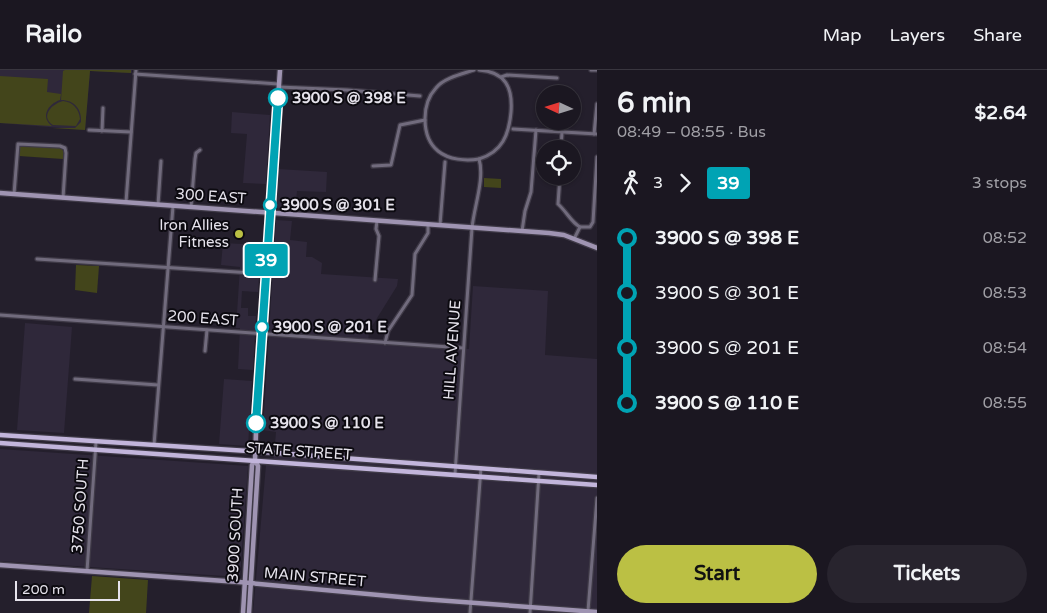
<!DOCTYPE html>
<meta charset="utf-8">
<style>
:root{--surface:#1b1721;--page:#28242e;--text:#f1f3f6;--muted:#a09fa5;--line:#39363f;--accent:#bbc044}
body{margin:0;font-family:"Varela Round",sans-serif;background:var(--page);color:var(--text);height:100vh;display:flex;flex-direction:column;font-size:19px;white-space:nowrap}
*{box-sizing:border-box;margin:0}
p{font-size:16px;color:var(--muted)}
.icon{flex:none;width:28px;height:28px;fill:none;stroke:currentColor;stroke-width:2;stroke-linecap:round;stroke-linejoin:round}
.map{position:relative;flex:1;overflow:hidden}
.sheet{display:flex;flex-direction:column;background:var(--surface);width:450px}
.sheet>*{flex:none}
.badge{padding:0 10px;border-radius:4px;font-size:18px;line-height:32px}
.needle{width:32px;rotate:274deg}
.controls{position:absolute;left:536px;top:15px;display:grid;gap:10px}
.controls a{display:grid;place-items:center;width:45px;height:45px;border-radius:50%;background:var(--surface);box-shadow:0 1px 4px #0004,0 0 0 1px var(--line);font-size:25px}
.scale{position:absolute;left:15px;bottom:12px;width:105px;box-sizing:border-box;padding-left:5px;border:2px solid #e6e3ec;border-top:0;font-size:14px;line-height:18px;white-space:nowrap;color:#e6e3ec;-webkit-text-stroke:4px #0c0a10;paint-order:stroke}
.map>.badge{position:absolute;translate:-50% -50%;box-shadow:0 0 0 2px #fff}
.legs{display:flex;align-items:center;gap:8px;height:55px;padding:0 20px;font-size:16px}
.legs p{margin-inline-start:auto}
.overview{display:flex;align-items:center;justify-content:space-between;height:85px;padding:0 20px}
h1{font-size:28px;font-weight:700;line-height:38px}
.cta{display:flex;gap:10px;margin-top:auto;padding:10px 20px}
.cta a{flex:1;height:58px;border-radius:30px;background:var(--accent);color:#111;font-size:20px;font-weight:700;line-height:58px;text-align:center}
.cta a+a{background:var(--page);color:var(--text)}
ul{padding:0 20px;list-style:none}
li{display:flex;align-items:center;gap:18px;height:55px;font-size:19px}
li i{display:grid;place-items:center;width:8px;height:100%;margin:0 6px;background:currentColor}
li i::after{content:'';width:12px;height:12px;margin:-6px;border:4px solid;border-radius:50%;background:var(--surface)}
li p{margin-inline-start:auto}
li:first-child i{background:linear-gradient(#0000 50%,currentColor 0)}
li:last-child i{background:linear-gradient(currentColor 50%,#0000 0)}
header{display:flex;align-items:center;gap:30px;box-sizing:border-box;height:70px;padding:0 25px;background:var(--surface);border-bottom:1px solid var(--line)}
header strong{font-size:24px}
nav{display:flex;gap:28px;margin-inline-start:auto;font-size:18px}
main{display:flex;flex:1;min-height:0}
.map>svg:first-child{display:block}
.built{fill:#2f283a}
.green{fill:#43451b}
.lines{fill:none;stroke-linecap:round;stroke-linejoin:round}
.street-casing{stroke:#3f3a47;stroke-width:5.5}
.secondary-casing{stroke:#3f3a47;stroke-width:7}
.primary-casing{stroke:#3f3a47;stroke-width:7}
.street{stroke:#716b7d;stroke-width:3}
.secondary{stroke:#9f94b2;stroke-width:4.5}
.primary{stroke:#c2b5db;stroke-width:4.5}
.line-1-casing{stroke:#fff;stroke-width:11}
.line-1{stroke:#00a3b4;stroke-width:8}
.stop-1-dot{fill:#fff;stroke:#00a3b4;stroke-width:2.5}
.poi-dot{fill:#bbc044;stroke:#0c0a10;stroke-width:2}
.labels{text-anchor:middle;stroke-width:4;stroke-linejoin:round;paint-order:stroke}
.stop-label{font-size:15px;font-weight:bold;fill:#e6e3ec;stroke:#0c0a10;text-anchor:start}
.street-label{font-size:15px;fill:#e6e3ec;stroke:#0c0a10}
.poi-label{font-size:15px;fill:#e6e3ec;stroke:#0c0a10;text-anchor:end}
</style>
<header>
<strong>Railo</strong>
<nav><a>Map</a><a>Layers</a><a>Share</a></nav>
</header>
<main>
<div class="map">
<svg width="597" height="543" viewBox="0 0 597 543">
<rect width="100%" height="100%" fill="#241f2c"/>
<g class="built">
<path d="M0,0h132v3l-42,-2 -5,59 -85,-7z"/>
<path d="M232,42l38,3 -4,69 -23,-1 4,-49 -16,-1z"/>
<path d="M278,99l49,3 -1,20 -29,-1 -2,20 -15,-1 -5,-4z"/>
<path d="M276,150l16,1 -2,19 17,2 -1,15h6l10,6 -1,11 77,5 -1,7 -28,45 -1,12 101,6 4,-63 75,5 -3,64 52,4v254h-344l13,-148 7,1 3,-34 -13,-2z"/>
<path d="M223,173l38,2 -3,47 -16,-1 -1,17h7v8h8l-3,54 -15,-1 2,-41h-4l4,-61 -19,-2z"/>
<path d="M25,253l47,4 -8,106 -47,-3z"/>
<path d="M224,309l28,2 -4,65 -29,-2z"/>
<path d="M0,379l248,17 -8,111 -240,-16z"/>
</g>
<g class="green">
<path d="M65,0c22,0 44,0 66,0v3l-41,-2 -5,59 -33,-2h23l6,-6c1,-13 -7,-22 -20,-22l2,-29z"/>
<path d="M0,6l48,3 -1,13 14,2 -1,6c-12,4 -20,17 -8,26l-52,-3z"/>
<path d="M63,31c10,1 16,8 17,18l-4,7 -23,-1c-13,-8 -2,-21 10,-24z"/>
<path d="M21,76l40,2 3,4 -1,7 -44,-3v-8z"/>
<path d="M484,108l17,1v9l-17,-1z"/>
<path d="M76,195l23,1 -2,27 -22,-3z"/>
<path d="M92,506l56,4 -2,33h-57z"/>
</g>
<g class="lines">
<defs>
<g id="street">
<path d="M474,0c-12,4 -30,8 -38,18 -15,16 -15,49 2,63 11,9 28,10 41,8"/>
<path d="M591,0h6"/>
<path d="M135,4l143,10"/>
<path d="M501,7l6,-2 50,3"/>
<path d="M279,17l68,3 73,6"/>
<path d="M513,59l84,5"/>
<path d="M89,60l42,2"/>
<path d="M102,61l1,-23"/>
<path d="M594,64l3,-30"/>
<path d="M561,79l1,-17"/>
<path d="M373,96l18,-1 9,-40 25,-5"/>
<path d="M560,106l-2,28c9,8 13,18 22,23l-6,12"/>
<path d="M14,124l4,-50 42,2 5,2 1,5 -3,45"/>
<path d="M126,132l10,-132"/>
<path d="M158,135l3,-44"/>
<path d="M191,137l4,-48 1,-6 4,-3"/>
<path d="M440,155l5,-63"/>
<path d="M580,157h10l3,-5 4,-65"/>
<path d="M522,161l3,-20 6,-19 5,-62"/>
<path d="M37,189l229,15"/>
<path d="M375,210l4,-44 -3,-7 1,-8"/>
<path d="M0,245l463,33"/>
<path d="M385,273l3,-12 24,-36 3,-41 13,-21v-8"/>
<path d="M205,281l2,-21"/>
<path d="M75,309l83,6"/>
<path d="M154,375l19,-239"/>
<path d="M455,404l17,-246c2,-21 13,-50 7,-69 23,-7 30,-24 32,-47 2,-25 -6,-40 -32,-42"/>
<path d="M87,501l9,-129"/>
<path d="M588,541l9,-113"/>
<path d="M470,543l11,-145"/>
<path d="M530,543l9,-140"/>
</g>
<g id="secondary">
<path d="M0,123l549,40 15,2 33,13"/>
<path d="M0,495l239,17 183,17 175,13"/>
<path d="M243,543l9,-148 3,-5"/>
<path d="M249,543l9,-147 -3,-6 2,-57 23,-333"/>
</g>
<g id="primary">
<path d="M0,365l263,17 334,25"/>
<path d="M0,373l597,42"/>
</g>
</defs>
<use href="#street" class="street-casing"/>
<use href="#secondary" class="secondary-casing"/>
<use href="#primary" class="primary-casing"/>
<use href="#street" class="street"/>
<use href="#secondary" class="secondary"/>
<use href="#primary" class="primary"/>
</g>
<g class="lines">
<defs>
<path id="line-1" d="M256,353l22,-325"/>
</defs>
<use href="#line-1" class="line-1-casing"/>
<use href="#line-1" class="line-1"/>
</g>
<g class="stop-1-dot">
<circle cx="278" cy="28" r="9"/>
<circle cx="270" cy="135" r="6"/>
<circle cx="262" cy="257" r="6"/>
<circle cx="256" cy="353" r="9"/>
</g>
<circle class="poi-dot" cx="239" cy="164" r="5"/>
<g class="labels">
<g class="stop-label">
<text x="292" y="33">3900 S @ 398 E</text>
<text x="281" y="140">3900 S @ 301 E</text>
<text x="273" y="262">3900 S @ 201 E</text>
<text x="270" y="358">3900 S @ 110 E</text>
</g>
<g class="street-label">
<text transform="translate(211 126) rotate(4)" y="5">300 EAST</text>
<text transform="translate(203 248) rotate(4)" y="5">200 EAST</text>
<text transform="translate(452 280) rotate(-86)" y="5">HILL AVENUE</text>
<text transform="translate(299 381) rotate(4)" y="5">STATE STREET</text>
<text transform="translate(80 436) rotate(-86)" y="5">3750 SOUTH</text>
<text transform="translate(235 465) rotate(-87)" y="5">3900 SOUTH</text>
<text transform="translate(315 507) rotate(5)" y="5">MAIN STREET</text>
</g>
<g class="poi-label">
<text x="229" y="160">Iron Allies<tspan x="229" dy="17">Fitness</tspan></text>
</g>
</g>
</svg>
<div class="controls">
<a><svg class="needle" viewBox="-14 -14 28 28"><path d="M0-13l5 13h-10z" fill="#e53935"/><path d="M0 13l5-13h-10z" fill="#a09fa5"/></svg></a>
<a><svg class="icon" aria-label="locate" viewBox="0 0 24 24"><circle cx="12" cy="12" r="6"/><path d="M12 2v4M12 18v4M2 12h4M18 12h4"/></svg></a>
</div>
<div class="scale">200 m</div>
<b class="badge" style="left:266px;top:190px;background:#00a3b4;color:#fff">39</b>
</div>
<section class="sheet">
<div class="overview"><div><h1>6 min</h1><p>08:49 – 08:55 · Bus</p></div><b>$2.64</b></div>
<div class="legs"><svg class="icon" aria-label="walk" viewBox="0 0 24 24"><circle cx="13" cy="4" r="2"/><path d="M13 8l-2 6 4 7M11 14l-3 7M7 12l3-4h3l4 4"/></svg>3<svg class="icon" aria-label="forward" viewBox="0 0 24 24"><path d="M9 5l7 7-7 7"/></svg><b class="badge" style="background:#00a3b4;color:#fff">39</b><p>3 stops</p></div>
<ul>
<li><i style="color:#00a3b4"></i><b>3900 S @ 398 E</b><p>08:52</p></li>
<li><i style="color:#00a3b4"></i><span>3900 S @ 301 E</span><p>08:53</p></li>
<li><i style="color:#00a3b4"></i><span>3900 S @ 201 E</span><p>08:54</p></li>
<li><i style="color:#00a3b4"></i><b>3900 S @ 110 E</b><p>08:55</p></li>
</ul>
<div class="cta"><a>Start</a><a>Tickets</a></div>
</section>
</main>
